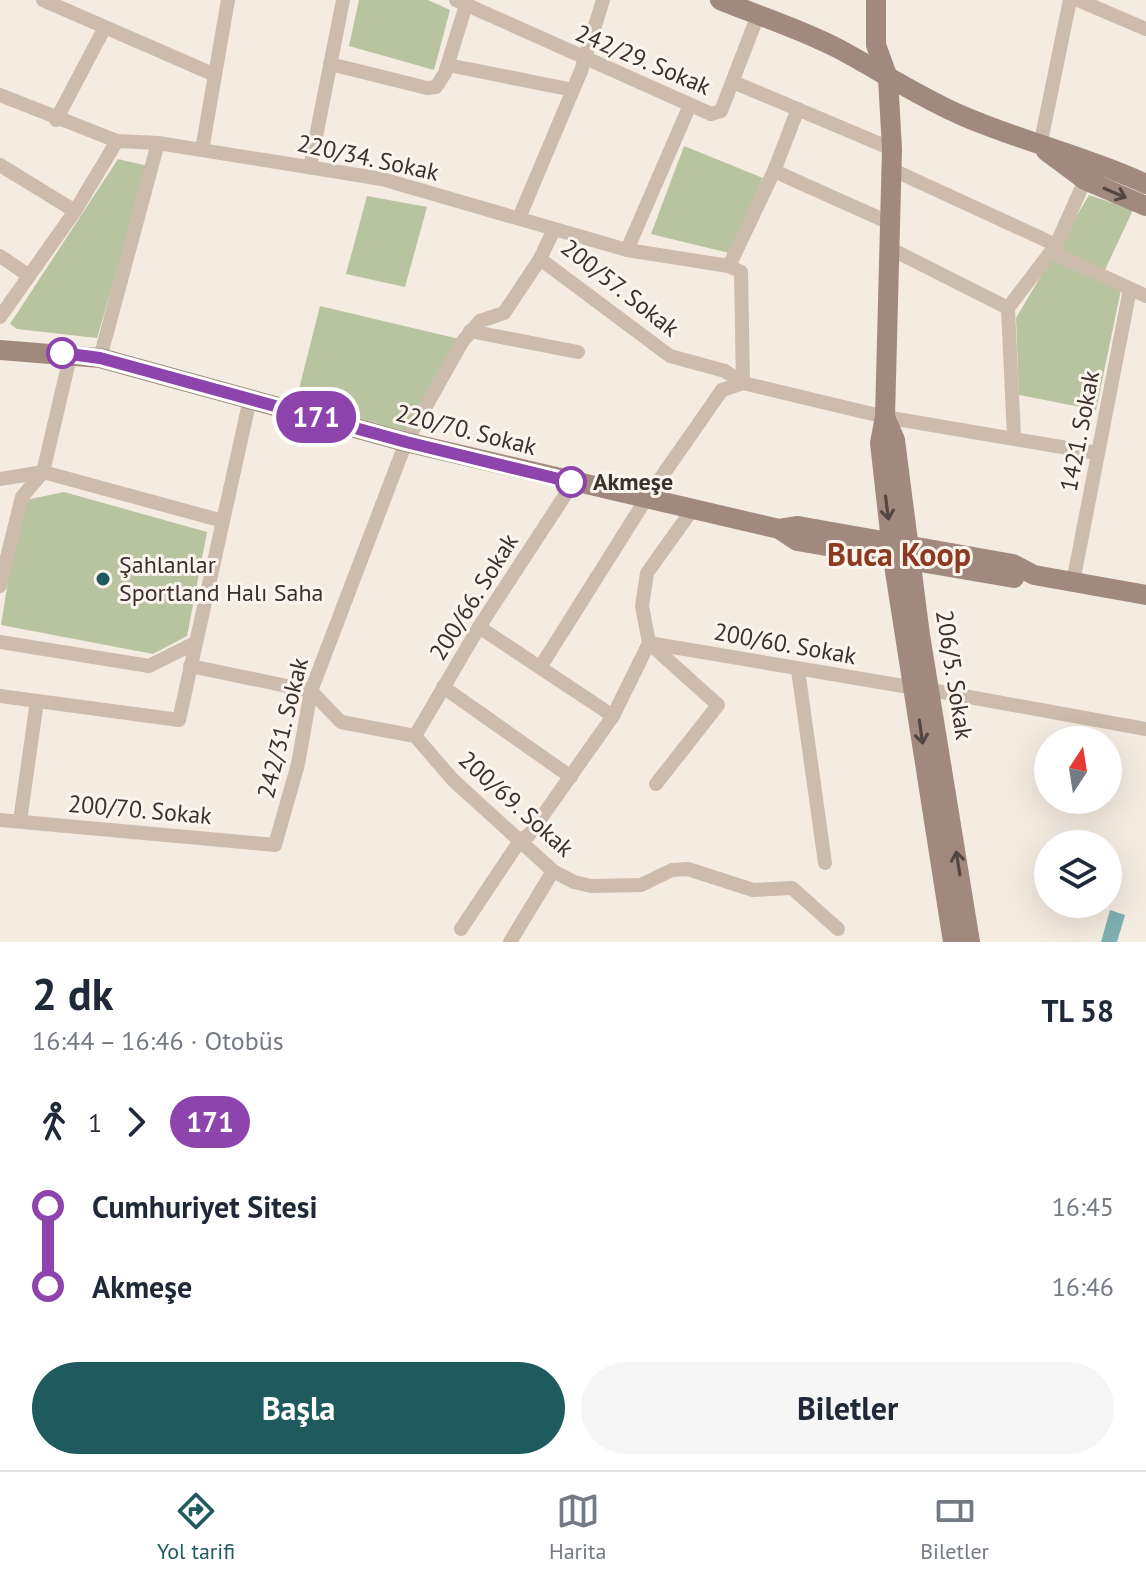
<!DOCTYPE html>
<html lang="tr">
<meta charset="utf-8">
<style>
:root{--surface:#fff;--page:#f6f6f7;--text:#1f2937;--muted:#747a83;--line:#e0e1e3;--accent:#1f5a5e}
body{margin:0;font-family:"PT Sans",sans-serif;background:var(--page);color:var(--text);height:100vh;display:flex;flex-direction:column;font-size:30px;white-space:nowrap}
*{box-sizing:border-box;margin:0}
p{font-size:26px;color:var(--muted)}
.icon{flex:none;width:44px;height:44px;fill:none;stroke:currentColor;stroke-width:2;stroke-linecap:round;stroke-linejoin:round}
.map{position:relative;height:942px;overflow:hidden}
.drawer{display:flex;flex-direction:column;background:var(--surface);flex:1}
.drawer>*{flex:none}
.badge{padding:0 16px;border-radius:26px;font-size:28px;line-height:52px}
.needle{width:52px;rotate:12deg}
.tools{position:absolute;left:1034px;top:726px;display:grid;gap:16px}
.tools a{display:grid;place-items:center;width:88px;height:88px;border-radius:50%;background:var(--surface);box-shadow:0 8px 32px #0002;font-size:40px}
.map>.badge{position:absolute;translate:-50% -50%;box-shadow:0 0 0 4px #fff}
.legs{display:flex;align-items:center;gap:12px;height:88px;padding:0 32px;font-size:26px}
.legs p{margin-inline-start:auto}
.headline{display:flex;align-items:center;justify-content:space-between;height:136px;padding:0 32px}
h1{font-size:44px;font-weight:600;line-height:60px}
.action{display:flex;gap:16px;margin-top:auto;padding:16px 32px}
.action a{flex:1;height:92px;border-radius:48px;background:var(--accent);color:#fff;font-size:32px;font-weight:600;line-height:92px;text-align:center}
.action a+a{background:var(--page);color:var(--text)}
ul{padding:0 32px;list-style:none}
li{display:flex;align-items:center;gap:28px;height:80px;font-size:30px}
li i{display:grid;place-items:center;width:12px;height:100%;margin:0 10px;background:currentColor}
li i::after{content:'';width:20px;height:20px;margin:-10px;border:6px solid;border-radius:50%;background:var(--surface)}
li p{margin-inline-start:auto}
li:first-child i{background:linear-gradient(#0000 50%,currentColor 0)}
li:last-child i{background:linear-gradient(currentColor 50%,#0000 0)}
.tabs{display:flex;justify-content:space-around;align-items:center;height:112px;border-top:2px solid var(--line);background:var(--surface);font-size:22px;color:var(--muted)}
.tabs a{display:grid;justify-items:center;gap:4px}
.tabs .on{color:var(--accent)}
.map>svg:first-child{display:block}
.green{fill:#b8c4a0}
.water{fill:#7fb0b2}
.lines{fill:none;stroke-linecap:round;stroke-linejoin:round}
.street{stroke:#cdbbac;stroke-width:14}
.secondary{stroke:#a18a7d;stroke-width:20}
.oneway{stroke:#544640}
.line-1-casing{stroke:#fff;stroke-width:18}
.line-1{stroke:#8e44ad;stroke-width:12}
.stop-1-dot{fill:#fff;stroke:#8e44ad;stroke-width:4}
.poi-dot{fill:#1f5a5e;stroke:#fbf5ee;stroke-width:3}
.labels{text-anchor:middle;stroke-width:6;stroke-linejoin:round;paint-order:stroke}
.street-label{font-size:24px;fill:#3b302b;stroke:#fbf5ee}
.stop-label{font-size:24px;font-weight:bold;fill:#3b302b;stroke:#fbf5ee;text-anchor:start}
.poi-label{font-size:24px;fill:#3b302b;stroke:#fbf5ee;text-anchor:start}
.district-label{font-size:32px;font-weight:bold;fill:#8c3b22;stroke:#fbf5ee}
</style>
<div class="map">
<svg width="1146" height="942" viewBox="0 0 1146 942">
<rect width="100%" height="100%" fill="#f4ebe1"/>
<g class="green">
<path d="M359,0h69l22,10 -16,60 -85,-24z"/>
<path d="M684,146l79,32 -34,75 -78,-19z"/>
<path d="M118,159l30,7 -51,172 -80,-9 -7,-5z"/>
<path d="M1089,195l44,15 -29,62 19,8 -27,130 -77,-15 -3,-77z"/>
<path d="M367,196l60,11 -22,80 -59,-13z"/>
<path d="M320,306l139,33 -54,92 -96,-25 -10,-17z"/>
<path d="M64,492l143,40 -20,104 -34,18 -152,-29 20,-124z"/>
</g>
<path class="water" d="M1110,910l15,5 -8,27h-16z"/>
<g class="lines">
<g class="street">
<path d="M43,0l172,75"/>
<path d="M456,0l255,114 10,-3 37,-96"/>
<path d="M1078,0l68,29"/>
<path d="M330,64l97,24 9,-1 9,-14 21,-68"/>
<path d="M448,65l125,25"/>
<path d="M733,82l159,67"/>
<path d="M0,95l117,46 41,2 224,36 245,71 102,16 12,6 2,111 142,34 212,36"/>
<path d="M56,120l48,-91"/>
<path d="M1040,146l30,-146"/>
<path d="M202,150l26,-150"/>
<path d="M0,165l75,46"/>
<path d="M310,167l33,-167"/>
<path d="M891,169l165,76"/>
<path d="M774,171l116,52"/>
<path d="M519,218l62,-147 22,-71"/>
<path d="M554,229l-14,30 130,97 55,15 18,12"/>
<path d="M889,248l119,60"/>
<path d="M627,250l63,-145"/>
<path d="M1051,252l95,44"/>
<path d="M0,256l28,19"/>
<path d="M729,266l45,-95 24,-62"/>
<path d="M0,317l75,-106 42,-70"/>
<path d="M470,331l108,21"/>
<path d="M100,358l58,-215"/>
<path d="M1014,437l-6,-129 48,-63 29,-65"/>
<path d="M0,479l43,-7 180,49"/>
<path d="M1073,582l57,-293"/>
<path d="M0,586l22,-89 21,-25 28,-119"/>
<path d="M479,627l134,89"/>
<path d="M0,642l149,24 46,-23"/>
<path d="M190,666l121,25 30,31 74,14 38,44 100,91 21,11 17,4 50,-1 31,-15 16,-1 65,21 39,-2 46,41"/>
<path d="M541,666l105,-167 76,-109 21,-7"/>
<path d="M798,670l27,193"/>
<path d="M443,687l128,90"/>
<path d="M931,690l215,39"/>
<path d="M0,696l179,24 71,-321"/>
<path d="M415,736l64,-109 94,-144"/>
<path d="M656,784l62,-79 -69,-62 -7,-37 5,-33 45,-63"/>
<path d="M0,820l275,25 23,-81 13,-73 95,-249 56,-100 18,-21 24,-8 36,-54"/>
<path d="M20,821l17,-120"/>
<path d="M461,929l60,-90 8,-4 84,-119 36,-73 266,45"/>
<path d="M510,942l43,-71"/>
</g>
<g class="secondary">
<path d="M720,0c39,16 81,29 119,49 41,22 80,48 124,67 60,26 123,40 183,68"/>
<path d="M876,0v45l12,33 4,71 -7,268 -5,26 13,116 60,383"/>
<path d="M1046,151l39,29 61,26"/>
<path d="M0,350l100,8 306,84 373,87 19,-3 215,38 21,11 112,20"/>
<path d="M885,417l10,23 25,195 50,307"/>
<path d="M779,529l18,12 217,37"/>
</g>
</g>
<defs><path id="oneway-shaft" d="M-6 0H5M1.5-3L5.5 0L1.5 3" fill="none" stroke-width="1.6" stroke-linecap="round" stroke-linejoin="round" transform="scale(2)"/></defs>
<g class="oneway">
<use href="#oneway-shaft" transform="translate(1115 193) rotate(23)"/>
<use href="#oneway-shaft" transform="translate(887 508) rotate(83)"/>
<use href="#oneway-shaft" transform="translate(921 732) rotate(82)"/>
<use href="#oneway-shaft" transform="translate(958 863) rotate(-99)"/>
</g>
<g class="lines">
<defs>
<path id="line-1" d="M62,353l38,5 306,84 165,40"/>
</defs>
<use href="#line-1" class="line-1-casing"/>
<use href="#line-1" class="line-1"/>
</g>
<g class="stop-1-dot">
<circle cx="62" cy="353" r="14"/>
<circle cx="571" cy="482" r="14"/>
</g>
<circle class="poi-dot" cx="103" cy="579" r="8"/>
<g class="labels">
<g class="street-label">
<text transform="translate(643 60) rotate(23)" y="8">242/29. Sokak</text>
<text transform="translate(368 158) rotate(12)" y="8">220/34. Sokak</text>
<text transform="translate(620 288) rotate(38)" y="8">200/57. Sokak</text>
<text transform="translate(466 430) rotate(14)" y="8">220/70. Sokak</text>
<text transform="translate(1080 431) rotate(-79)" y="8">1421. Sokak</text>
<text transform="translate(474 597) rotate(-58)" y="8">200/66. Sokak</text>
<text transform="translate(785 644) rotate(10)" y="8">200/60. Sokak</text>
<text transform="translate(954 675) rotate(81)" y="8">206/5. Sokak</text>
<text transform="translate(283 728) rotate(-76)" y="8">242/31. Sokak</text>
<text transform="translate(516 804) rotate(42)" y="8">200/69. Sokak</text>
<text transform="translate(140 810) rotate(5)" y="8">200/70. Sokak</text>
</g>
<g class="stop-label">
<text x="593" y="490">Akmeşe</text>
</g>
<g class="poi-label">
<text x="119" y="573">Şahlanlar<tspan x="119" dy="28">Sportland Halı Saha</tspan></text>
</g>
<g class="district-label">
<text x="899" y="566">Buca Koop</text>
</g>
</g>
</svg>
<div class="tools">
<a><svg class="needle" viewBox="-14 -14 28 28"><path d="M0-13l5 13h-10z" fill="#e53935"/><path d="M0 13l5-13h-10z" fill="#747a83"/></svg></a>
<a><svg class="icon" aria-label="layers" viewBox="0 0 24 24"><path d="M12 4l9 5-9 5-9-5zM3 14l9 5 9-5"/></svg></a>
</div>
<b class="badge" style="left:316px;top:417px;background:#8e44ad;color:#fff">171</b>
</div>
<section class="drawer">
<div class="headline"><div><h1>2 dk</h1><p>16:44 – 16:46 · Otobüs</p></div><b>TL 58</b></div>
<div class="legs"><svg class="icon" aria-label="walk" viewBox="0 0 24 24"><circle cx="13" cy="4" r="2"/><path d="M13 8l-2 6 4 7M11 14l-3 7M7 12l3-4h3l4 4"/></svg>1<svg class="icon" aria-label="forward" viewBox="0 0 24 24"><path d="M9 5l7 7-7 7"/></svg><b class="badge" style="background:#8e44ad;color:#fff">171</b></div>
<ul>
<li><i style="color:#8e44ad"></i><b>Cumhuriyet Sitesi</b><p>16:45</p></li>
<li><i style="color:#8e44ad"></i><b>Akmeşe</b><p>16:46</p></li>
</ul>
<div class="action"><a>Başla</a><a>Biletler</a></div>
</section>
<nav class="tabs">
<a class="on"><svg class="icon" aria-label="directions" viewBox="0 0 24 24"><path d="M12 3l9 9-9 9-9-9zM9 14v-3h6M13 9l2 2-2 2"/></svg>Yol tarifi</a>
<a><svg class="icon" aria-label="map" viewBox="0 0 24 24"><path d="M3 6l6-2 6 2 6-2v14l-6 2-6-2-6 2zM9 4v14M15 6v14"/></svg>Harita</a>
<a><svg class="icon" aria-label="tickets" viewBox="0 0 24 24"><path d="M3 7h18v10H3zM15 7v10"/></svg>Biletler</a>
</nav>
